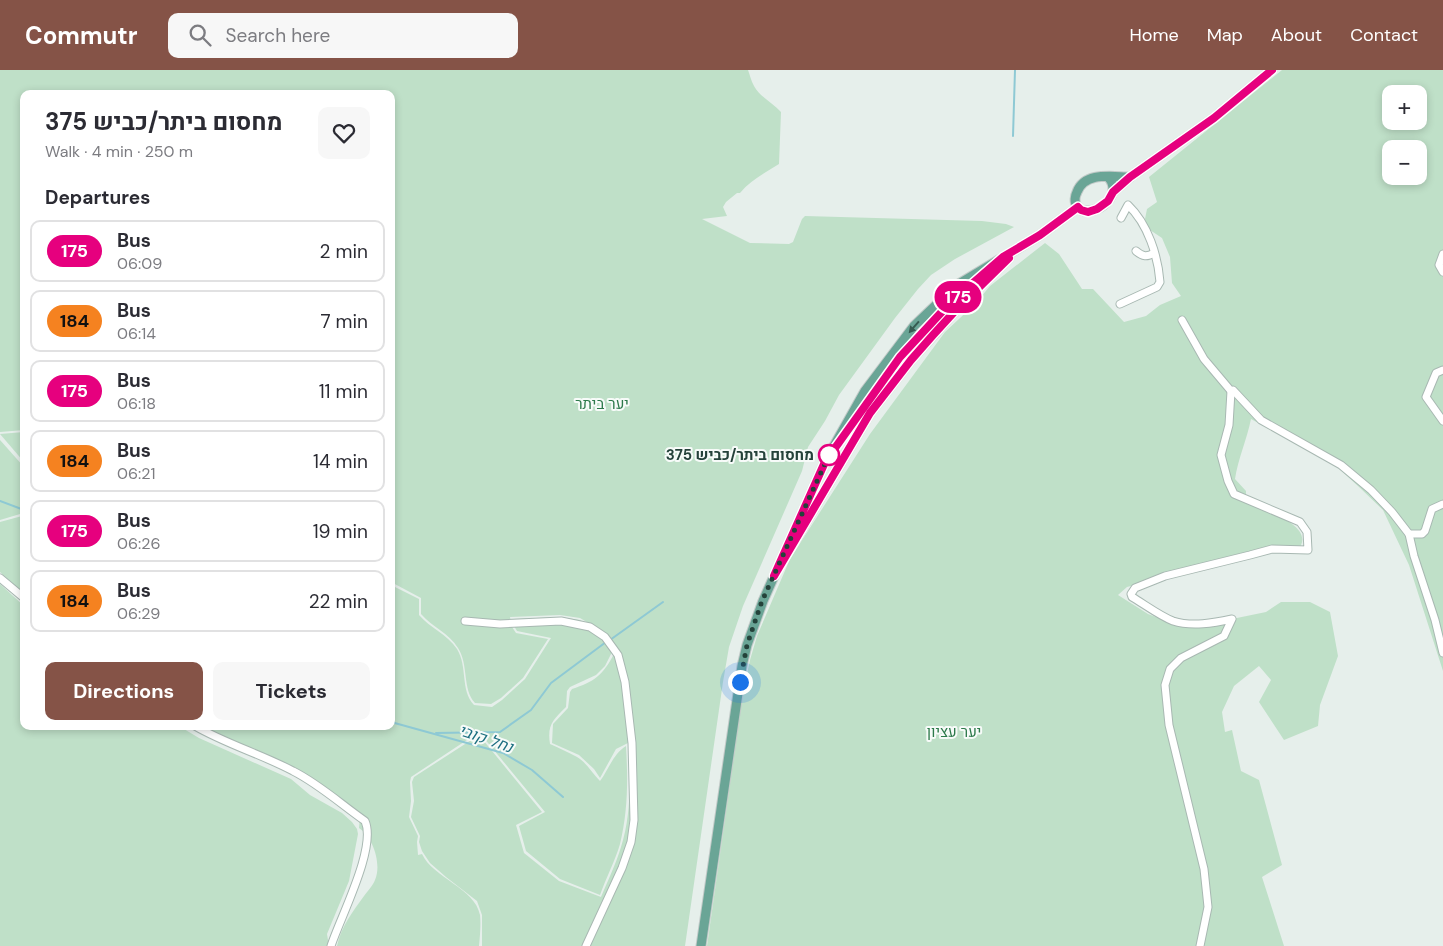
<!DOCTYPE html>
<meta charset="utf-8">
<style>
:root{--surface:#fff;--page:#f7f7f7;--text:#2b2b33;--muted:#7c7c81;--line:#e1e1e2;--accent:#855347}
body{margin:0;font-family:"DM Sans",Heebo,sans-serif;background:var(--page);color:var(--text);height:100vh;display:flex;flex-direction:column;font-size:19px;white-space:nowrap}
*{box-sizing:border-box;margin:0}
p{font-size:16px;color:var(--muted)}
.icon{flex:none;width:28px;height:28px;fill:none;stroke:currentColor;stroke-width:2;stroke-linecap:round;stroke-linejoin:round}
.map{position:relative;flex:1;overflow:hidden}
.side{position:absolute;left:20px;top:20px;width:375px;height:640px;display:flex;flex-direction:column;background:var(--surface);border-radius:10px;box-shadow:0 2px 8px #0003}
.side>*{flex:none}
.badge{padding:0 10px;border-radius:16px;font-size:18px;line-height:32px}
.fabs{position:absolute;left:1382px;top:15px;display:grid;gap:10px}
.fabs a{display:grid;place-items:center;width:45px;height:45px;border-radius:10px;background:var(--surface);box-shadow:0 2px 8px #0003;font-size:25px}
.you{position:absolute;width:25px;height:25px;margin:-12px;border:4px solid #fff;border-radius:50%;background:#1a73e8;box-shadow:0 0 0 8px #1a73e833}
.map>.badge{position:absolute;translate:-50% -50%;box-shadow:0 0 0 2px #fff}
h2{padding:0 25px;font-size:19px;line-height:45px}
.round{display:grid;place-items:center;flex:none;width:52px;height:52px;border-radius:10px;background:var(--page)}
.summary{display:flex;align-items:center;justify-content:space-between;height:85px;padding:0 25px}
h1{font-size:24px;font-weight:700;line-height:38px}
.cta{display:flex;gap:10px;margin-top:auto;padding:10px 25px}
.cta a{flex:1;height:58px;border-radius:10px;background:var(--accent);color:#fff;font-size:20px;font-weight:700;line-height:58px;text-align:center}
.cta a+a{background:var(--page);color:var(--text)}
ul{padding:0;list-style:none}
li{display:flex;align-items:center;gap:15px;height:62px;margin:0 10px 8px;padding:0 15px;border:2px solid var(--line);border-radius:10px}
li div{flex:1}
li b{display:block;font-size:19px}
li em{font-style:normal}
li .badge{min-width:55px;font-weight:700;text-align:center}
header{display:flex;align-items:center;gap:30px;box-sizing:border-box;height:70px;padding:0 25px;background:var(--accent);color:#fff}
header strong{font-size:24px}
nav{display:flex;gap:28px;margin-inline-start:auto;font-size:18px}
.search{width:350px;height:45px;background:var(--page);display:flex;align-items:center;gap:12px;box-sizing:border-box;padding:0 18px;border-radius:10px;color:var(--muted);font-size:19px}
.map>svg:first-child{display:block}
.green{fill:#bfe0c8;fill-rule:evenodd}
.lines{fill:none;stroke-linecap:round;stroke-linejoin:round}
.stream{stroke:#8ec9d4;stroke-width:2}
.minor-casing{stroke:#a8b8b2;stroke-width:9}
.major-casing{stroke:#c2cac8;stroke-width:11}
.minor{stroke:#fff;stroke-width:7}
.major{stroke:#6aa596;stroke-width:9}
.oneway{fill:#365b51}
.line-casing{stroke:#fff;stroke-width:11}
.line{stroke:#e6007e;stroke-width:8}
.walk{stroke:#24423a;stroke-width:5;stroke-dasharray:0 9}
.stop-dot{fill:#fff;stroke:#e6007e;stroke-width:2.5}
.labels{text-anchor:middle;stroke-width:4;stroke-linejoin:round;paint-order:stroke}
.park-label{font-size:15px;fill:#2d7a4b;stroke:#f7fbf9}
.stop-label{font-size:15px;font-weight:bold;fill:#24423a;stroke:#f7fbf9;text-anchor:end}
.water-label{font-size:16px;font-style:italic;fill:#1c6f80;stroke:#f7fbf9}
</style>
<header>
<strong>Commutr</strong>
<div class="search"><svg class="icon" aria-label="search" viewBox="0 0 24 24"><circle cx="10" cy="10" r="6"/><path d="M15 15l6 6"/></svg>Search here</div>
<nav><a>Home</a><a>Map</a><a>About</a><a>Contact</a></nav>
</header>
<div class="map">
<svg width="1443" height="876" viewBox="0 0 1443 876">
<rect width="100%" height="100%" fill="#e6efeb"/>
<g class="green">
<path d="M0,0h748c2,5 3,11 6,16 6,11 19,17 27,26l-2,52c-14,9 -28,16 -39,29h-3l-11,9 -3,5 4,9 -25,3 48,24 39,1 4,-2 9,-23 3,-3 177,5 24,3 8,3 -59,32 -24,16 -13,14 -23,29 -56,77 -14,26 -17,26 -6,24 -59,135 -14,41 -6,35 -38,264h-203v-31l-5,-14 -31,-24 -16,-14 -8,-12 -3,-9 1,-6 -9,-19 3,-16 -2,-19 2,-5 65,-42 63,77 -26,13 8,28 35,28 42,16c7,-17 15,-33 20,-50 11,-34 9,-70 7,-104l-12,6 -16,29 -6,-9 -15,-14 -27,-12 1,-19 15,-16 2,-16 2,-3c22,-7 31,-14 42,-35l-2,-2 -7,14 -9,9 -26,12 -3,4 -1,16c-13,13 -19,18 -16,37 9,4 18,8 27,13 10,6 15,16 23,24 9,-12 13,-27 26,-35 2,33 2,65 -6,98 -5,17 -14,34 -20,51l-40,-16 -34,-28 -7,-25 26,-14 -66,-80 -68,45 -1,5 1,19 -2,16 9,19 -1,6 1,13 4,-1c11,24 53,34 58,61 1,9 0,21 -1,31h-142c4,-19 16,-35 27,-50 4,-5 9,-11 11,-16 7,-16 -2,-43 -16,-52l1,-11 -42,-32 -121,-59h194v-141l28,14v16c11,13 28,19 38,34 11,18 3,41 17,56l18,2 10,-7 23,-21 26,-41 -34,-7 -3,-5 -1,-7 47,-2 20,3 15,9v-2l-15,-9 -20,-3 -50,2 2,10 4,6 32,6 -25,39 -22,20 -10,6 -16,-1c-13,-14 -6,-38 -17,-55 -9,-15 -26,-21 -37,-34v-16l-30,-16v-488h-367v336l-24,2z"/>
<path d="M1282,0h161v601l-34,-106 -26,-55 -25,-24 -23,-21 -84,-46c-4,20 -13,40 -16,60l11,12v11c16,7 74,24 51,49l-41,2 -129,34 -9,8 30,19 16,6 15,3 53,-4 34,-7 15,-10h29l20,10 8,44 -18,49 -2,21 -34,14 -25,-38 12,-22 -12,-14 -25,20 -12,26 3,20 7,-2 9,41 18,9 23,85 -20,12 22,69h-577l36,-254 7,-32 7,-24 33,-77 80,-125 75,-102 30,-28 15,-18 55,-43 14,11 23,35h11l31,33 22,-6 14,-11 21,-9 -9,-13 -2,-26 -8,-19 -15,-10 -2,-9 2,-10 10,-7 -8,-25zM1391,24h28v27h-28zM1391,79h28v27h-28z"/>
<path d="M24,362v30l-24,-28z"/>
<path d="M0,370l24,27v42l-4,5 -20,6z"/>
<path d="M24,443v81l-24,-22v-50l22,-6z"/>
<path d="M0,514l24,22v120h155l20,12 92,41 19,16 32,18 10,9 5,7 1,5 -9,47 -22,53 2,12h-329z"/>
</g>
<g class="lines">
<g class="stream">
<path d="M1013,66l2,-66"/>
<path d="M0,431l24,9"/>
<path d="M610,570l53,-38"/>
<path d="M391,652l112,31 29,17 31,27"/>
<path d="M436,663l64,-1 31,-22 20,-27 55,-41"/>
</g>
<defs>
<g id="minor">
<path d="M1136,181c7,6 11,6 18,2"/>
<path d="M1443,184l-4,11 4,7"/>
<path d="M1120,234l37,-17 3,-5c-2,-26 -12,-58 -32,-77l-7,13"/>
<path d="M1182,250l22,39 27,32 2,-1 28,30 80,45 30,25 21,22 17,22 5,22 21,64 8,33"/>
<path d="M1443,300l-7,3 -10,24 17,24"/>
<path d="M1409,464h13l3,-3 7,-22 11,-5"/>
<path d="M0,508l24,20"/>
<path d="M465,551l35,3 61,-3 29,6 15,10 13,18 7,27 7,61 2,77 -3,22 -9,26 -36,78"/>
<path d="M195,656c31,18 66,28 98,45 26,13 49,34 72,50 12,27 -25,97 -34,125"/>
<path d="M1200,876l8,-39 -4,-38 -35,-144 -4,-40 5,-16 11,-11 43,-22 8,-17c-18,4 -40,8 -59,2 -13,-5 -29,-17 -41,-24l-1,-3 4,-6 30,-12 85,-21 22,-6 36,1 -1,-18 -7,-10 -66,-28 -6,-13 -7,-26 8,-30 2,-34"/>
</g>
<g id="major">
<path d="M1108,107c19,20 -21,45 -31,29 -3,-4 -2,-10 0,-14 8,-21 36,-15 53,-15"/>
<path d="M1113,122l17,-15 84,-59 58,-48"/>
<path d="M854,350l47,-63 49,-54 33,-28"/>
<path d="M796,469l74,-126 41,-53 44,-49 54,-53"/>
<path d="M701,876l41,-280 5,-21 16,-44 62,-139 40,-71 49,-65 43,-41 83,-50 38,-28"/>
</g>
</defs>
<use href="#minor" class="minor-casing"/>
<use href="#major" class="major-casing"/>
<use href="#minor" class="minor"/>
<use href="#major" class="major"/>
</g>
<defs><path id="oneway-solid" d="M-6-.8H1V-3.2L6.5 0L1 3.2V.8H-6Z" transform="scale(1.25)"/></defs>
<use class="oneway" href="#oneway-solid" transform="translate(914 257) rotate(131)"/>
<g class="lines">
<defs>
<path id="line" d="M1009,188l-54,53 -22,24 -22,25 -41,53 -96,163 51,-114 75,-105 50,-54 53,-46 37,-22 38,-28 3,3 7,2 9,-3 11,-8 5,-9 17,-15 84,-59 58,-48"/>
</defs>
<use href="#line" class="line-casing"/>
<use href="#line" class="line"/>
<path class="walk" d="M740,612l7,-37 15,-44 67,-146"/>
</g>
<circle class="stop-dot" cx="829" cy="385" r="10"/>
<g class="labels">
<g class="park-label">
<text x="602" y="339">יער ביתר</text>
<text x="954" y="667">יער עציון</text>
</g>
<g class="stop-label">
<text x="814" y="390">מחסום ביתר/כביש 375</text>
</g>
<g class="water-label">
<text transform="translate(486 668) rotate(19)" y="6">נחל קובי</text>
</g>
</g>
</svg>
<div class="fabs">
<a>+</a>
<a>−</a>
</div>
<div class="you" style="left:740px;top:612px"></div>
<b class="badge" style="left:958px;top:227px;background:#e6007e;color:#fff">175</b>
<section class="side">
<div class="summary"><div><h1>מחסום ביתר/כביש 375</h1><p>Walk · 4 min · 250 m</p></div><a class="round"><svg class="icon" aria-label="heart" viewBox="0 0 24 24"><path d="M12 20l-8-8c-3-5 5-10 8-4 3-6 11-1 8 4z"/></svg></a></div>
<h2>Departures</h2>
<ul>
<li><span class="badge" style="background:#e6007e;color:#fff">175</span><div><b>Bus</b><p>06:09</p></div><em>2 min</em></li>
<li><span class="badge" style="background:#f58220;color:#111">184</span><div><b>Bus</b><p>06:14</p></div><em>7 min</em></li>
<li><span class="badge" style="background:#e6007e;color:#fff">175</span><div><b>Bus</b><p>06:18</p></div><em>11 min</em></li>
<li><span class="badge" style="background:#f58220;color:#111">184</span><div><b>Bus</b><p>06:21</p></div><em>14 min</em></li>
<li><span class="badge" style="background:#e6007e;color:#fff">175</span><div><b>Bus</b><p>06:26</p></div><em>19 min</em></li>
<li><span class="badge" style="background:#f58220;color:#111">184</span><div><b>Bus</b><p>06:29</p></div><em>22 min</em></li>
</ul>
<div class="cta"><a>Directions</a><a>Tickets</a></div>
</section>
</div>
